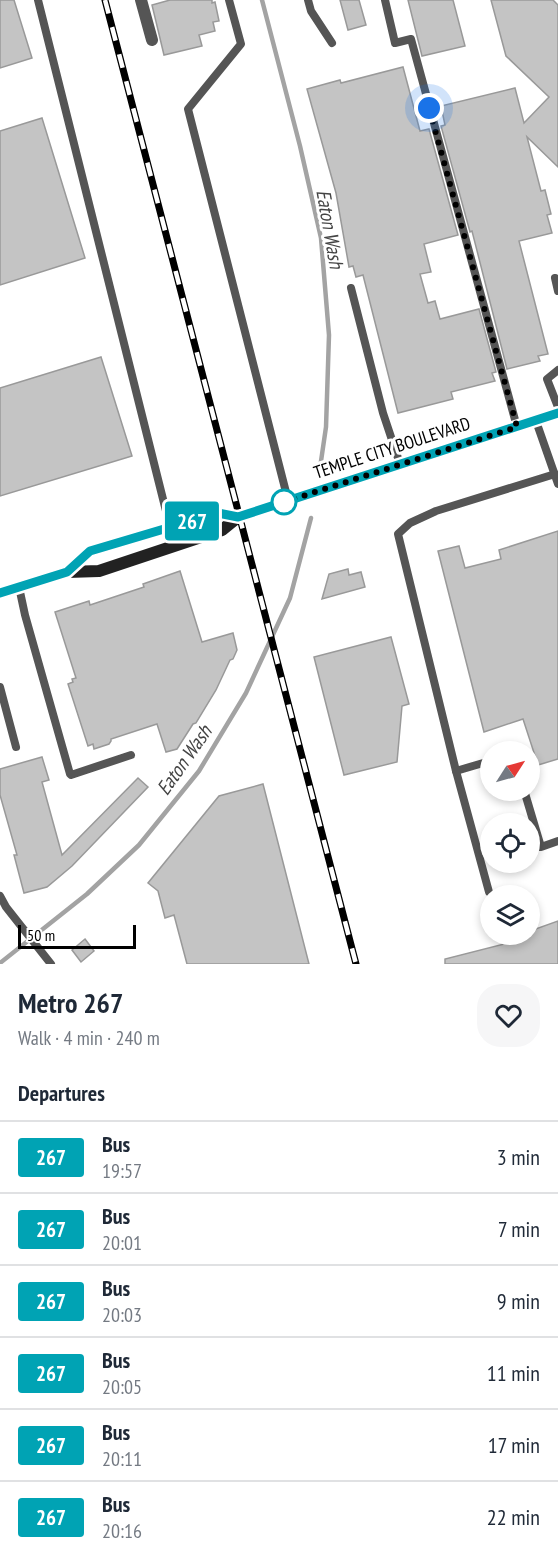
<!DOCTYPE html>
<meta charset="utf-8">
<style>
:root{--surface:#fff;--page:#f6f6f7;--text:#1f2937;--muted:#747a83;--line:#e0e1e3}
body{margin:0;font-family:"PT Sans Narrow",sans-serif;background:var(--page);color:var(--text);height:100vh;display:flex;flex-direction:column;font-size:22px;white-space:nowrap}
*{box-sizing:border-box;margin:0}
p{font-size:20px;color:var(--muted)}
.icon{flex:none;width:33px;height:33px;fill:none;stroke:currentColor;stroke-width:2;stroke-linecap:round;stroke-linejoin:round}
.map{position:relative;height:964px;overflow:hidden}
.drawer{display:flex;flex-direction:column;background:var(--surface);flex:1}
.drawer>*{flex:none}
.badge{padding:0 12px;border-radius:4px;font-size:21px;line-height:39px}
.needle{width:39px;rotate:54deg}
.buttons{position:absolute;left:480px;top:741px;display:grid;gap:12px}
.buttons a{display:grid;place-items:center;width:60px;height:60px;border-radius:50%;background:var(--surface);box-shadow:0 3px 9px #0003;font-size:30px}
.scale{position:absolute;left:18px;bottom:15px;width:118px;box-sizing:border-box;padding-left:6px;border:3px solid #000;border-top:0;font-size:16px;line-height:21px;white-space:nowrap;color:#000;-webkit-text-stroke:4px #fff;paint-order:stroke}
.you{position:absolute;width:30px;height:30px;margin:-15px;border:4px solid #fff;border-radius:50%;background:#1a73e8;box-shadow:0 0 0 9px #1a73e833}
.map>.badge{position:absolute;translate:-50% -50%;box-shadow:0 0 0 3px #fff}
h2{padding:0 18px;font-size:22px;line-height:54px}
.round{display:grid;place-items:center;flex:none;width:63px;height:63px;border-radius:24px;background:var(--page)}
.head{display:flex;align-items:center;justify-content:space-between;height:102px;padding:0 18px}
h1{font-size:28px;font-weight:600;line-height:45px}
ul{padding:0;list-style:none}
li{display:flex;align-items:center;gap:18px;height:72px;padding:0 18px;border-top:2px solid var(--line)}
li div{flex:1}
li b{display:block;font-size:22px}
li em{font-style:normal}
li .badge{min-width:66px;font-weight:700;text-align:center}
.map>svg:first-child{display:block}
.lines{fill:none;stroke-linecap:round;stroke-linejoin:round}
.stream{stroke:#a3a3a3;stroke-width:4.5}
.building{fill:#c4c4c4;stroke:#999;stroke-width:1.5}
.service{stroke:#555;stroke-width:8}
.minor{stroke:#555;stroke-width:12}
.secondary{stroke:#222;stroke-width:12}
.rail-casing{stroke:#000;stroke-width:7}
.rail{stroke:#fff;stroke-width:4.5;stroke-dasharray:14;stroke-linecap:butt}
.line-casing{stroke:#fff;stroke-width:14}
.line{stroke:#00a3b4;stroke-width:9}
.walk{stroke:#000;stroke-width:6;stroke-dasharray:0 10.8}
.stop-dot{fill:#fff;stroke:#00a3b4;stroke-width:3}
.labels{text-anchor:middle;stroke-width:6;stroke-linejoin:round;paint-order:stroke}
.street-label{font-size:18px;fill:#000;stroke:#fff}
.water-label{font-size:20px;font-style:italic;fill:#444;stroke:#fff}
</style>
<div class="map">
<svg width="558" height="964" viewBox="0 0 558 964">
<rect width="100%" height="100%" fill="#fff"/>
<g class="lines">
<g class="stream">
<path d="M262,0l38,146 21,92 8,97 -3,92 -6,41"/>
<path d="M0,963l87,-69 52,-49 60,-74 47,-78 44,-95 21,-80"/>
</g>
</g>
<g class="building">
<path d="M0,0h14l18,58 -32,10z"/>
<path d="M170,0h42v3l3,-1 4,19 -6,1 2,9 -16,4 3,11 -38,9 -12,-50z"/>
<path d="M340,0h19l7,25 -18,5z"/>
<path d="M408,0h45l12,46 -43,10z"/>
<path d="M491,0h62l5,5v162l-31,-30 14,54 4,-1 6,24 -4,1 5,18 -33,8 29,113 -10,2 2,5 -33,8 -35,-138 -2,1 -29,-106 4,-1 -4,-19 74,-18 9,35 25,-26 -43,-41z"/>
<path d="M403,67l17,64 9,-2 29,106 -34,9 7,28 -11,2 8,29 7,-2 5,18 39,-10 17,63 -4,1 3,8 -44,11 2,7 -55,14 -35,-138 -7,2 -3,-11 -4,1 -13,-74 -29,-104 33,-9 1,3z"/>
<path d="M42,118l43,140 -85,27v-154z"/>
<path d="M101,357l31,99 -132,40v-108z"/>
<path d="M558,531v228l-20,6 -15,-46 -39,13 -46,-181 21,-5 6,22 36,-9 -2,-9z"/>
<path d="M348,569l1,6 12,-3 4,15 -43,12 7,-25z"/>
<path d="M180,571l22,71 31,-9 4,17 -4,9 -3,1 -14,30 -20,33 -3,1 -16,25 -11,3 -9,-28 -46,15v2l-2,3 -15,5 -1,-5 -5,2 -20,-62 5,-2 -1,-3 4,-1 -21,-66 34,-11 1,4 54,-18 -1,-3z"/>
<path d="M391,637l18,67 -7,2 -5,56 -53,13 -30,-118z"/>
<path d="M42,757l7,23 -7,2 20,73 76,-77 10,9 -76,79 -25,21 -23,6 -10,-38h3l-17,-60v-26z"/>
<path d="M263,784l46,180h-122l-13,-49 -9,3 -7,-27 -10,-8 71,-87z"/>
<path d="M558,921v43h-113v-5l75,-19 -1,-6h11v-3z"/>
<path d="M85,939l9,12 -13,11 -9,-12z"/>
</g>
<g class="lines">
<g class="service">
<path d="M38,0l132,527"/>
<path d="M229,0l12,44 -53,65 100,391"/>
<path d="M308,0l3,11 21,32"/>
<path d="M385,0l10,43 16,-4 106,388"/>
<path d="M555,278l3,13"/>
<path d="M351,288l32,125 17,51"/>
<path d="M558,370l-11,9 11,28"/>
<path d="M536,421l22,63"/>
<path d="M19,587l6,28 45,159 1,1 60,-20"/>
<path d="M0,687l16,60"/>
<path d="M456,771l34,-10"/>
<path d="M524,790l17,57 17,-6"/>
<path d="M489,892l-33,-121 -58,-237 12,-11 26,-12 119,-37"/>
<path d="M0,896l6,11 45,57"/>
</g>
<path class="minor" d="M141,0l11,40"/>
<g class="secondary">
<path d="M67,572l23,-21 128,-38 20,4"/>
<path d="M0,593l67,-21 32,-1 123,-41 16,-13 320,-104"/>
</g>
<defs>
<path id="rail" d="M105,0l251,964"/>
</defs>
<use href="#rail" class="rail-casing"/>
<use href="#rail" class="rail"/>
</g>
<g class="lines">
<defs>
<path id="line" d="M0,593l67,-21 23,-21 128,-38 20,4 320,-104"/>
</defs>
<use href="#line" class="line-casing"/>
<use href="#line" class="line"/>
<path class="walk" d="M284,502l233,-75 -88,-319"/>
</g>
<circle class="stop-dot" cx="284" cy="502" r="12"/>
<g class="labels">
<g class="street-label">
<text transform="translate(392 448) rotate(-18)" y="6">TEMPLE CITY BOULEVARD</text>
</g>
<g class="water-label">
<text transform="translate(330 229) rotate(80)" y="7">Eaton Wash</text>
<text transform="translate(184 760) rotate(-55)" y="7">Eaton Wash</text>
</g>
</g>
</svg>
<div class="buttons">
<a><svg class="needle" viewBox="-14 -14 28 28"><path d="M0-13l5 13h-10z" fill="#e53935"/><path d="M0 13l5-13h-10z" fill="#747a83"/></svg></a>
<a><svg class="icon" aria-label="locate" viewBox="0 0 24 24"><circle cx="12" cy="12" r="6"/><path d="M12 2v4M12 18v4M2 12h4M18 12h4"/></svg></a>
<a><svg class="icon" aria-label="layers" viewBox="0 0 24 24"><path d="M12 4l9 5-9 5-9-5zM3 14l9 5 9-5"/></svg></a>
</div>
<div class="scale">50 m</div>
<div class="you" style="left:429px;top:108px"></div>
<b class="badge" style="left:192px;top:521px;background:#00a3b4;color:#fff">267</b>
</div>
<section class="drawer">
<div class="head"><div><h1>Metro 267</h1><p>Walk · 4 min · 240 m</p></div><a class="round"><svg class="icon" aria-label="heart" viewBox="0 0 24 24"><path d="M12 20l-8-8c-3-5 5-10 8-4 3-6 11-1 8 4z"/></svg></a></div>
<h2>Departures</h2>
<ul>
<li><span class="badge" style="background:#00a3b4;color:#fff">267</span><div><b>Bus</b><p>19:57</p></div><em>3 min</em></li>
<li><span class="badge" style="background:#00a3b4;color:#fff">267</span><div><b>Bus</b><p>20:01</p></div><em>7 min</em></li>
<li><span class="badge" style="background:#00a3b4;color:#fff">267</span><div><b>Bus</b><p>20:03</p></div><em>9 min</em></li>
<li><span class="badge" style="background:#00a3b4;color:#fff">267</span><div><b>Bus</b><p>20:05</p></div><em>11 min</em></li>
<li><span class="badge" style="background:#00a3b4;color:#fff">267</span><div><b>Bus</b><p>20:11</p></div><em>17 min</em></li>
<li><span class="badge" style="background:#00a3b4;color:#fff">267</span><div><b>Bus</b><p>20:16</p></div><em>22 min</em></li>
</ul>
</section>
